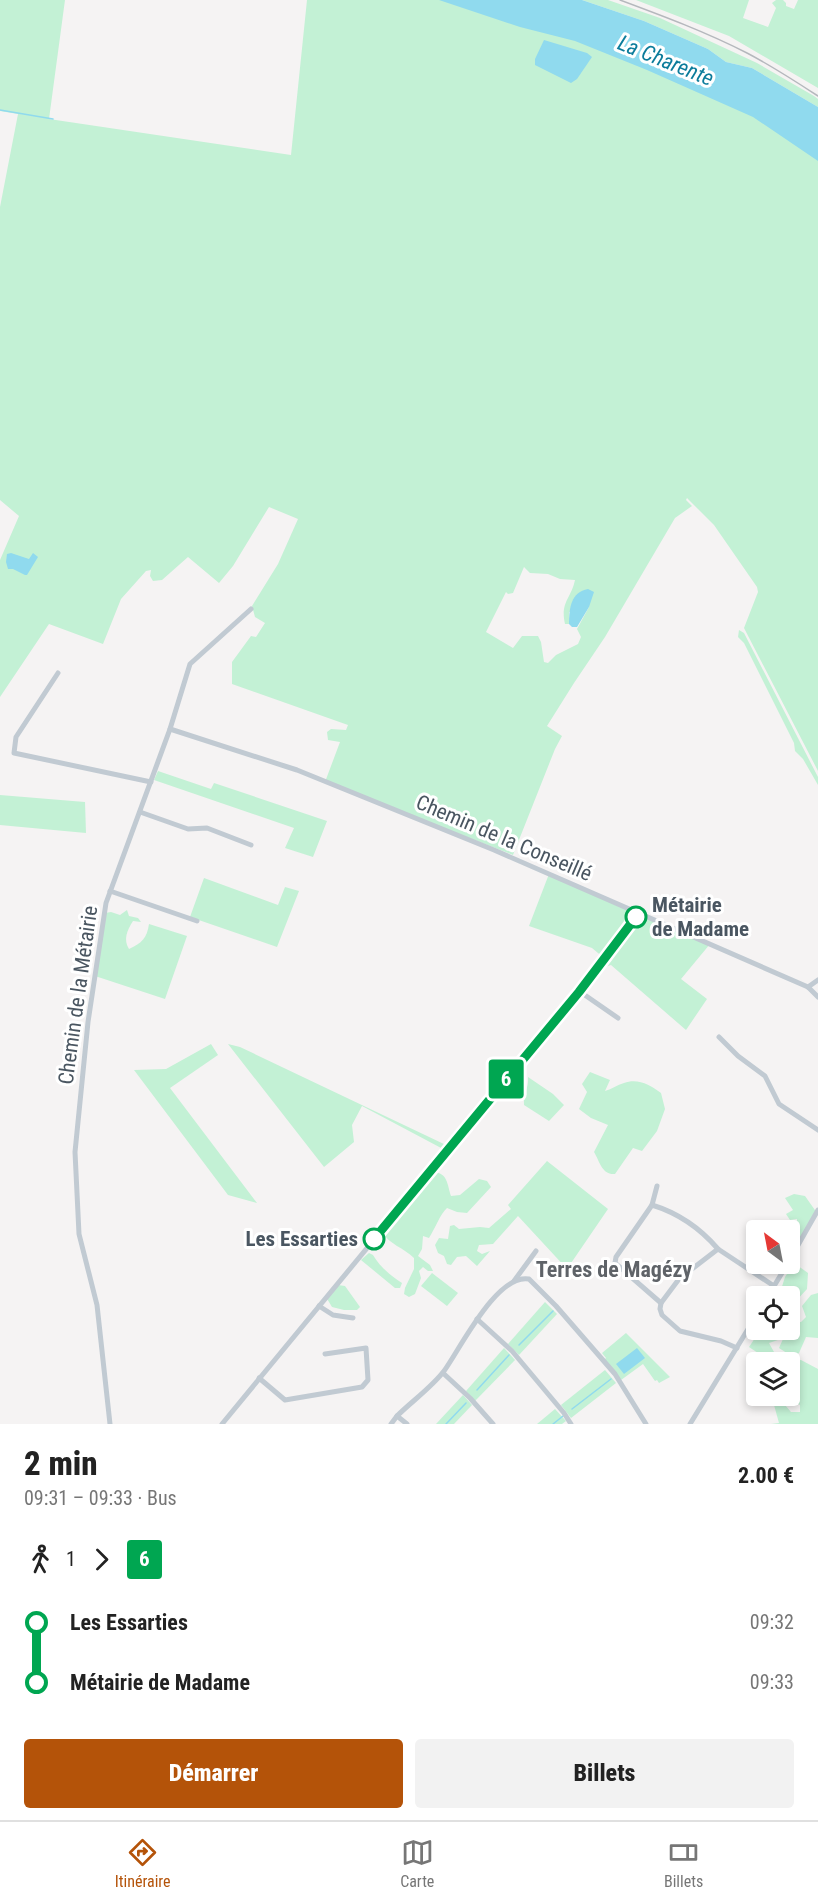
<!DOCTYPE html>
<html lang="fr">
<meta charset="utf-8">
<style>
:root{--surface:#fff;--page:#f2f2f2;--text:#222;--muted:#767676;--line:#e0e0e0;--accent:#b45309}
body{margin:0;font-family:"Roboto Condensed",sans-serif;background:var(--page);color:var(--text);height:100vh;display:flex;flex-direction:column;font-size:22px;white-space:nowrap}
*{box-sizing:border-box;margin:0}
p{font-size:20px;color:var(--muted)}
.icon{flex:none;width:33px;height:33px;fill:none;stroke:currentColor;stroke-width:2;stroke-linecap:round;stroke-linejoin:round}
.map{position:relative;height:1424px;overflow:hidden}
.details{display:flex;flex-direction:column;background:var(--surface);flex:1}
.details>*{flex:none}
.badge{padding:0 12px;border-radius:4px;font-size:21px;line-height:39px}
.needle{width:39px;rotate:328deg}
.controls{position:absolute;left:746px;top:1220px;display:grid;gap:12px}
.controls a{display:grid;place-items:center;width:54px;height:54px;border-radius:6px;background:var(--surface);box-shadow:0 3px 9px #0003;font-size:30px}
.map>.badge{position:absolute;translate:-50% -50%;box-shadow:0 0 0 3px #fff}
.legs{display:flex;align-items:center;gap:9px;height:66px;padding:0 24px;font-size:20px}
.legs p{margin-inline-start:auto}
.head{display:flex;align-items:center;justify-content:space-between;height:102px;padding:0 24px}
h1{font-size:33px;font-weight:800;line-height:45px}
.cta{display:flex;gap:12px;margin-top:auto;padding:12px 24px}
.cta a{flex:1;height:69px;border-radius:6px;background:var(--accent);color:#fff;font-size:24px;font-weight:800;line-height:69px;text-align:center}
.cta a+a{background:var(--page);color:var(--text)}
ul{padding:0 24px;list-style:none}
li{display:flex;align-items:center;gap:21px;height:60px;font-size:22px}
li i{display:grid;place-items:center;width:9px;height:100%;margin:0 8px;background:currentColor}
li i::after{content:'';width:15px;height:15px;margin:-8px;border:4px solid;border-radius:50%;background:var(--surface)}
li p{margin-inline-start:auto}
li:first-child i{background:linear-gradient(#0000 50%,currentColor 0)}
li:last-child i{background:linear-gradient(currentColor 50%,#0000 0)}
.menu{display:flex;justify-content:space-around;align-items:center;height:84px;border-top:2px solid var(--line);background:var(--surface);font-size:16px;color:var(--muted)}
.menu a{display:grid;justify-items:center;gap:3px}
.menu .active{color:var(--accent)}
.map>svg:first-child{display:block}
.green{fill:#c3f1d5;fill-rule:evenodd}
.water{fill:#90daee}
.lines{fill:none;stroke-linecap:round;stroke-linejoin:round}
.stream{stroke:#90daee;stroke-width:1.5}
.street{stroke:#c1cad2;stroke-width:5}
.rail{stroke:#b5b8bd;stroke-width:1.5}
.line-1-casing{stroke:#fff;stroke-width:14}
.line-1{stroke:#00a651;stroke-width:9}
.stop-1-dot{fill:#fff;stroke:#00a651;stroke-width:3}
.labels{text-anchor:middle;stroke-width:6;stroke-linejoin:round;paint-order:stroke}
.street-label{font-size:21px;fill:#4a5661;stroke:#fff}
.stop-label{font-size:21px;font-weight:bold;fill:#4a5661;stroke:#fff;text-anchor:start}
.water-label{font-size:22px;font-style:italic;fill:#0c7c9b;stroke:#fff}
.neighbourhood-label{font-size:22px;font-weight:bold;fill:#5f6368;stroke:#fff}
</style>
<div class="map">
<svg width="818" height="1424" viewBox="0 0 818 1424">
<rect width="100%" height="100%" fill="#f5f3f3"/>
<g class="green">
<path d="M0,0h65l-16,119 242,36 16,-155h207l304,126v645l-74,-143 14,-36 -1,-5 -43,-62 -27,-27 -1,2 6,6 -17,12 -70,119 -31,46 -27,43 15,10 -7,13 -42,106 -188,-73 15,-40 -12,-2 -1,-8 4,-3 15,1 2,-5 -116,-41v-22l19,-26 5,1 9,-14 -10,-6 -3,-11 26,-42 20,-45 -29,-12 -36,59 -14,17 -31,-26 -26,23 -9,1 -3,-5 1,-6 -5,1 -25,28 -18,45 -54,-20 -49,73v-137l19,-44 -19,-16v-293l18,-93 -18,-3zM524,567l6,6 18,1 12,5 15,1c-4,19 -15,22 -10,44h4v-12l20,-5 -12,22 4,8 -3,7 -22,11 -8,8 -4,-1 -3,-20 -3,-6h-16l-9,12 -27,-16 20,-40 2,2 5,-1z"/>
<path d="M582,0h26l52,18 97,45 57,33 4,3v8l-66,-39 -26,-6 -18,-13 -64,-28z"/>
<path d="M636,0h113l-6,18 25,9 8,-19 -4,-5 4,-3h7l3,3v3l8,3 4,-9h20v88l-89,-52z"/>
<path d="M739,630l5,3 74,144v8l-15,-26 -8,-8 -1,-8 -50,-100 -6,-6z"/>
<path d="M158,771l53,18 3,-6 113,38 -14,36 -28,-9 9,-20 -140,-48z"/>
<path d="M0,795l85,7 1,31 -86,-8z"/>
<path d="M549,874l161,70 -29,35 26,20 -21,31 -75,-65 -9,3 -4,-2 6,-8 -12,-10 -63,-22z"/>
<path d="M204,878l74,27 7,-18 14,4 -22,56 -87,-30z"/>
<path d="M127,910l2,6 9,2 3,4 -8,-1c-6,9 -10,19 -4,28 13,-6 18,-11 20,-25l38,12 -22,63 -70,-23 10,-63 6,-1 9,3z"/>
<path d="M211,1044l7,11 -48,33 87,115 -29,-8 -94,-125 32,-1z"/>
<path d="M228,1044l12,3 206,98 -3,4 -81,-43 -10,19 2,17 -30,25z"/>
<path d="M590,1072l20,8 -5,11c7,-2 12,-6 19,-8 14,-5 26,2 37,10l4,16 -8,22 -15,20 -9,-3 -18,26c-13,1 -15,-12 -21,-22l14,-27 -17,-7 -12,-9 8,-17 -5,-8z"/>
<path d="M528,1077l25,17 11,11 -15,16 -25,-16c-1,-11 5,-17 4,-28z"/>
<path d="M547,1161l61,48 -41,60 -49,-53 -25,28 -14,1 -2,6 5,3 8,-3 -13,15 -11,-10 -9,1 -6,8 -4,-1 -3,-8 -6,-3 -3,-8 4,-7 9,1 2,-13 4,-1 5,4 21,-2 9,1 22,-19 -3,-4z"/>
<path d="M433,1172c15,1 14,12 18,24l9,-1 19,-16 8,2 4,6 -24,26 -10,-1 -10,-4c-7,6 -12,21 -18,30l-6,-2 -1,13 -4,7 12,9 3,6h-5l-5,-4 -4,4 2,7 -6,16 -6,3 -5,-3 1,-6 9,-19v-11c-10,-10 -25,-14 -31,-25l24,-34 3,-9 15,-17z"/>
<path d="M794,1194l11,2 12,17 -19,32 -7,-2 -2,-3 8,-12v-9l-7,1 -4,-6 7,-4 -8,-12z"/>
<path d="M369,1253l4,2c7,12 17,20 29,28l-2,5h-5l-34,-28z"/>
<path d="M794,1263l14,10 -1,16 -13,14 -5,9v-16h-10l6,-19z"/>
<path d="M432,1273l26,20 -11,13 -26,-20z"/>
<path d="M338,1285l7,1 15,21 -3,3h-13l-12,-3 -6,-10z"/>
<path d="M818,1293v45l-12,-1 -7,16 -6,4 -14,-9 4,-9 5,-2 6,-15h7l5,-5 -4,-11 9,-11z"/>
<path d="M545,1302l12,12 -38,41 -11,-11z"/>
<path d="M761,1329h21l-4,11 -9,3 5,9 -3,5 -13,-4 -9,-6z"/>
<path d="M626,1333l44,44 -11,6 -2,-3 -2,1 -12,-17 -22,16 -17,-20 2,-2 -4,-5z"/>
<path d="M504,1348l11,12 -40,41 -9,-10z"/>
<path d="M795,1360h6l17,9v55h-47l8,-1 -5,-18 5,-4 6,4 6,7h9v-7c-17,-8 -11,-19 -11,-35l5,-5z"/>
<path d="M605,1370l11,13 -45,35 -10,-13z"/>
<path d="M463,1395l9,10 -18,19h-18z"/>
<path d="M555,1409l11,12 -4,3h-25z"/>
</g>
<g class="water">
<path d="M439,0h143l62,21 64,28 18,13 26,6 66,39v54l-65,-44 -106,-47 -72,-29 -55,-14z"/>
<path d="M544,40l43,13 5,4 -15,22 -6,4 -36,-18v-6z"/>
<path d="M11,553l18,6 4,-6 5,4 -11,18h-2l-12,-6h-5l-2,-7 1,-8z"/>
<path d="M588,589l6,3 -5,15 -12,20h-5l-3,-3c0,-16 2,-32 19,-35z"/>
<path d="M637,1348l8,10 -21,16 -8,-10z"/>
</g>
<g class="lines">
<g class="stream">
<path d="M0,110l53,9"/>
<path d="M519,1345l34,-34"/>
<path d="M477,1390l32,-35"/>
<path d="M572,1409l39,-30"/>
<path d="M446,1424l20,-21"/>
<path d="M553,1424l10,-8"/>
</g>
<g class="street">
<path d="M58,673l-42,64 -2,16 137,29"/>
<path d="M170,729l127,41 197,80 314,137 10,10"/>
<path d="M140,812l48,17 19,-1 44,17"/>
<path d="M110,891l87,30"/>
<path d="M808,987l10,-7"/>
<path d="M579,991l39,27"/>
<path d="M719,1037l19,19 27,20 14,28 39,26"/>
<path d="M652,1205l5,-19"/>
<path d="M789,1261l29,-51"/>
<path d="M606,1271l9,-8"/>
<path d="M514,1281l22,-30"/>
<path d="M768,1296l20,-33"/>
<path d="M661,1303l-46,-40 1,-6 36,-52c26,8 48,23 66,44"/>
<path d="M319,1306l14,9 20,3"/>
<path d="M477,1319l35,32 52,62 7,11"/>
<path d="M737,1348l-16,-7 -41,-10 -18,-16 -2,-6 1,-6 18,-24 39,-30 56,37"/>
<path d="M443,1373l27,25 23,26"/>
<path d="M259,1378l26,22 77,-13 6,-7 -2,-32 -41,6"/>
<path d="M397,1416l10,8"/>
<path d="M110,1424l-13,-119 -18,-71 -4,-82 13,-130 18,-119 64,-174 20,-65 61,-55"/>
<path d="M222,1424l357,-433 60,-78"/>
<path d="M391,1424l6,-8c14,-14 35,-29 47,-45 16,-22 53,-98 85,-92l27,27 59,68 31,50"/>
<path d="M690,1424l66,-108"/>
</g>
<path class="rail" d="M620,0c43,16 86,32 127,53 25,13 48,28 71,43"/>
</g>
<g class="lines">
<defs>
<path id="line-1" d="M374,1239l205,-247 57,-75"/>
</defs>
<use href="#line-1" class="line-1-casing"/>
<use href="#line-1" class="line-1"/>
</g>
<g class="stop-1-dot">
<circle cx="636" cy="917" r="10"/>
<circle cx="374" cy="1239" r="10"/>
</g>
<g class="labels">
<g class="street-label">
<text transform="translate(504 838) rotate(23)" y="7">Chemin de la Conseillé</text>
<text transform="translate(78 995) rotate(-82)" y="7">Chemin de la Métairie</text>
</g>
<g class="stop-label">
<text x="652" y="912">Métairie<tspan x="652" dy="24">de Madame</tspan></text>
<text x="358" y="1246" text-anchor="end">Les Essarties</text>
</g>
<g class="water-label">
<text transform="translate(666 60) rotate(22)" y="8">La Charente</text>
</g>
<g class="neighbourhood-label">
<text x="614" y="1277">Terres de Magézy</text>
</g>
</g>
</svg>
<div class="controls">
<a><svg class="needle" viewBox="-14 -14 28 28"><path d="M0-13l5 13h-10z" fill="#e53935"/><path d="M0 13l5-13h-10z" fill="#767676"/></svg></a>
<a><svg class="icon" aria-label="locate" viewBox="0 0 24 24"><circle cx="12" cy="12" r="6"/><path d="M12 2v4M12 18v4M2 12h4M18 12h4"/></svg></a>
<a><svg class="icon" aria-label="layers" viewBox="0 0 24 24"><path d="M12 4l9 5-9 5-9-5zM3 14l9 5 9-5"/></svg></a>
</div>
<b class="badge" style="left:506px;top:1079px;background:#00a651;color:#fff">6</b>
</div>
<section class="details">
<div class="head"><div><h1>2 min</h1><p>09:31 – 09:33 · Bus</p></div><b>2.00 €</b></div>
<div class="legs"><svg class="icon" aria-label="walk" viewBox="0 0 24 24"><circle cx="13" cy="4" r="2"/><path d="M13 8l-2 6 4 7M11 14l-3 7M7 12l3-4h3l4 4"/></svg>1<svg class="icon" aria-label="forward" viewBox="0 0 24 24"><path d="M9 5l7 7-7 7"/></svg><b class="badge" style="background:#00a651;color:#fff">6</b></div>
<ul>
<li><i style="color:#00a651"></i><b>Les Essarties</b><p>09:32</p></li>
<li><i style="color:#00a651"></i><b>Métairie de Madame</b><p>09:33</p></li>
</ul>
<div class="cta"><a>Démarrer</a><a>Billets</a></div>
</section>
<nav class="menu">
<a class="active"><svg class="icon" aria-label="directions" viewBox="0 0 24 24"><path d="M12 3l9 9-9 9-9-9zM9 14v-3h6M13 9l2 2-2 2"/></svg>Itinéraire</a>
<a><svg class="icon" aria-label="map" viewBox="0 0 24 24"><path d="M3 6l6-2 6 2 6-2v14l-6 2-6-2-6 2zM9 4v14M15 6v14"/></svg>Carte</a>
<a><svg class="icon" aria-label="tickets" viewBox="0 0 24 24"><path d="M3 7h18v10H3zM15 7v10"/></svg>Billets</a>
</nav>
